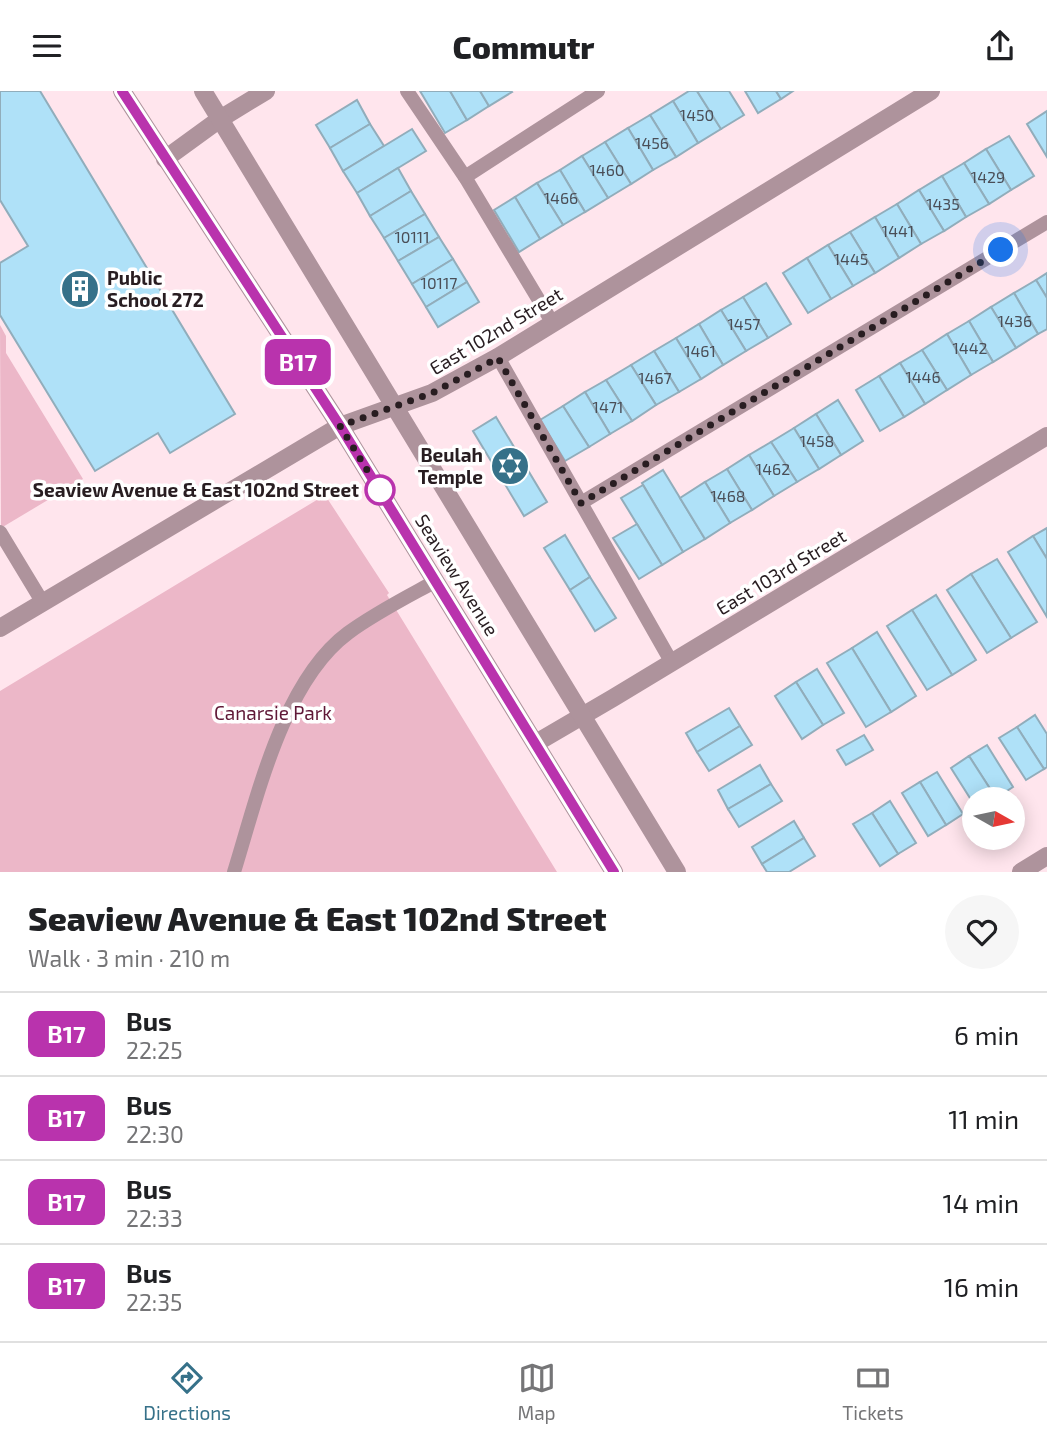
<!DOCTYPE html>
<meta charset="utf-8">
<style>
:root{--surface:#fff;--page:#f6f6f6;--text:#202124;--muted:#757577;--line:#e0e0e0;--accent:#367189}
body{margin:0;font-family:"Exo 2",sans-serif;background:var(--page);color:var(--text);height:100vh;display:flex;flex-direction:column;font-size:26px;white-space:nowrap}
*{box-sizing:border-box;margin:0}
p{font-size:23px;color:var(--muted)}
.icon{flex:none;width:38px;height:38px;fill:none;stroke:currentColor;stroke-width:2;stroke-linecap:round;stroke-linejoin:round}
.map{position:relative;height:781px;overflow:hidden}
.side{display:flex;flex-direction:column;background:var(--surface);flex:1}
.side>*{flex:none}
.badge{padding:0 14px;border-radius:10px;font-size:24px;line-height:46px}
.needle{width:46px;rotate:99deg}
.tools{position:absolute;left:962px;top:696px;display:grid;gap:14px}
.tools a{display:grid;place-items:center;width:63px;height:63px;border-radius:50%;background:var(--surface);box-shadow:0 4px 18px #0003;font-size:35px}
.you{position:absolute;width:35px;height:35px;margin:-18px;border:5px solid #fff;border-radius:50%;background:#1a73e8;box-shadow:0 0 0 10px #1a73e833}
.map>.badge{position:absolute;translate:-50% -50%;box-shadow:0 0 0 4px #fff}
.round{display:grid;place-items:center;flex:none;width:74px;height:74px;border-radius:37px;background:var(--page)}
.summary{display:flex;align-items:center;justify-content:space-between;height:119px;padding:0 28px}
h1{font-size:33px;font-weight:800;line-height:52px}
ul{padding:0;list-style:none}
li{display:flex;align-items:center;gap:21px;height:84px;padding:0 28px;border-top:2px solid var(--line)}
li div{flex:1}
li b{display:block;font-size:26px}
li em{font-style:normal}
li .badge{min-width:77px;font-weight:700;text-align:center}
header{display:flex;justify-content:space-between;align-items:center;height:91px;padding:0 28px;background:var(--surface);font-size:32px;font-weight:800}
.tab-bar{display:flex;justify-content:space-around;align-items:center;height:98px;border-top:2px solid var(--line);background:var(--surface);font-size:19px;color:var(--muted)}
.tab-bar a{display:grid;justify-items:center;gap:4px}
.tab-bar .active{color:var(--accent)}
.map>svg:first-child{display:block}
.green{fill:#ecb7c8}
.building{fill:#afe1f8;stroke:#91adbb;stroke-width:2}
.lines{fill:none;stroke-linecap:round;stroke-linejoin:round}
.service{stroke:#ae939c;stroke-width:14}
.minor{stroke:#ae939c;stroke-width:18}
.tertiary{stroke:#ae939c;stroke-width:18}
.line-casing{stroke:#fff;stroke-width:16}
.line{stroke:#b933ad;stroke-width:10}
.walk{stroke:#281d21;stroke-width:7;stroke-dasharray:0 12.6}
.stop-dot{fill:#fff;stroke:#b933ad;stroke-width:3.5}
.labels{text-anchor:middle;stroke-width:7;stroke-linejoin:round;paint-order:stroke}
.number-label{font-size:16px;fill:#4a4e57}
.poi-label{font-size:19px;font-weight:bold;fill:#281d21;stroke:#fff;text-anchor:start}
.street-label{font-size:19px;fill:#281d21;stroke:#fff}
.stop-label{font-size:19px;font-weight:bold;fill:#281d21;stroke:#fff;text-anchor:end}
.park-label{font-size:19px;fill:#5f1837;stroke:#fff}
</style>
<header><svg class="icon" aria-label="menu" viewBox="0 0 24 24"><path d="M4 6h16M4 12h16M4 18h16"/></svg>Commutr<svg class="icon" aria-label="share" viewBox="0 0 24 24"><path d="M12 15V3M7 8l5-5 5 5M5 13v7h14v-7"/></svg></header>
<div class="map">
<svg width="1047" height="781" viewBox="0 0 1047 781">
<rect width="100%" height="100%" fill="#ffe5ed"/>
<g class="green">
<path d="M0,234l6,11v17l77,126 -82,49z"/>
<path d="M325,404l64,98 -2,2 170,277h-557v-181z"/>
</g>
<g class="building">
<path d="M0,0h40l195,323 -65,39 -12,-20 -63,38 -95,-156v-52l28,-17 -28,-46z"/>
<path d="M420,0h30l17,29 -22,13z"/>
<path d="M450,0h30l9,15 -22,14z"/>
<path d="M480,0h31l1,1 -23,14z"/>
<path d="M689,0h8l24,38 -23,14 -25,-42z"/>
<path d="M697,0h32l15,24 -23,14z"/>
<path d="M745,0h31l5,8 -23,14z"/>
<path d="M776,0h17l-12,8z"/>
<path d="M357,9l13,24 -40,24 -14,-23z"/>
<path d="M673,10l25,42 -22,14 -26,-42z"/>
<path d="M1047,20v46l-20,-33z"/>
<path d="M650,24l26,42 -23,13 -25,-42z"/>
<path d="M370,33l14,22 -41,25 -13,-23z"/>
<path d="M628,37l25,42 -22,14 -26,-42z"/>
<path d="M412,38l14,22 -69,42 -14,-22z"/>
<path d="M1009,45l25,40 -23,14 -25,-41z"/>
<path d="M605,51l26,42 -23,14 -26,-42z"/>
<path d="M986,58l25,41 -22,14 -25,-41z"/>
<path d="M582,65l26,42 -23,14 -25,-42z"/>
<path d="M964,72l25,41 -23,13 -24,-41z"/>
<path d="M398,77l13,23 -41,25 -13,-23z"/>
<path d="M560,79l25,42 -22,13 -26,-42z"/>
<path d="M942,85l24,41 -22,14 -25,-41z"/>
<path d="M537,92l26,42 -23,14 -25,-42z"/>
<path d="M919,99l25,41 -23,13 -24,-40z"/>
<path d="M411,100l14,23 -41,24 -14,-22z"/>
<path d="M515,106l25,42 -21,13 -25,-42z"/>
<path d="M897,113l24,40 -22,14 -24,-41z"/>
<path d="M425,123l14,23 -41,24 -14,-23z"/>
<path d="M875,126l24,41 -24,15 -25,-41z"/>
<path d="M850,141l25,41 -22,13 -25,-41z"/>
<path d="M439,146l14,22 -41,25 -14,-23z"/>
<path d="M828,154l25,41 -22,13 -24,-41z"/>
<path d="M807,167l24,41 -23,14 -25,-40z"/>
<path d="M453,168l14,23 -41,25 -14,-23z"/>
<path d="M1047,182v25l-11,-18z"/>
<path d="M1036,189l11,18v31l-9,5 -24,-41z"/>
<path d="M467,191l12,20 -41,25 -12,-20z"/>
<path d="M766,192l25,41 -23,14 -25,-41z"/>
<path d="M1014,202l24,41 -22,14 -25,-41z"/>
<path d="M743,206l25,41 -22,13 -25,-41z"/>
<path d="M991,216l25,41 -23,14 -24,-41z"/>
<path d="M721,219l25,41 -23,14 -24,-41z"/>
<path d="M969,230l24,41 -22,13 -24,-41z"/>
<path d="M699,233l24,41 -22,14 -25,-41z"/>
<path d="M947,243l24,41 -24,15 -25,-40z"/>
<path d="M676,247l25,41 -22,13 -25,-41z"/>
<path d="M922,259l25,40 -22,14 -25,-41z"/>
<path d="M654,260l25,41 -23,13 -25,-40z"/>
<path d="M900,272l25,41 -21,13 -25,-41z"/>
<path d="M631,274l25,40 -24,16 -26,-41z"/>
<path d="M879,285l25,41 -24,14 -24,-41z"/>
<path d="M606,289l26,41 -22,13 -25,-42z"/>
<path d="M585,301l25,42 -21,13 -26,-41z"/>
<path d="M838,309l25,41 -22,14 -25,-41z"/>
<path d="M563,315l26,41 -24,14 -25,-41z"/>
<path d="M816,323l25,41 -22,14 -25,-41z"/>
<path d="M496,326l51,85 -23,14 -51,-85z"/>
<path d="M794,337l25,41 -22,13 -26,-40z"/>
<path d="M771,351l26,40 -23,14 -25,-41z"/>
<path d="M749,364l25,41 -22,14 -25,-41z"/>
<path d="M727,378l25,41 -22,13 -25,-41z"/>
<path d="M663,379l42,69 -22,13 -41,-69z"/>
<path d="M705,391l25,41 -25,16 -25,-41z"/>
<path d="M643,394l40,67 -21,13 -41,-67z"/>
<path d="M637,433l25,41 -23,14 -26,-41z"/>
<path d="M1047,437v31l-14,-23z"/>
<path d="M565,444l25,42 -20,13 -26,-42z"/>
<path d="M1033,445l14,23v58l-39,-65z"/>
<path d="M997,468l40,63 -26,16 -40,-64z"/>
<path d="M971,483l40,64 -24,15 -40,-63z"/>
<path d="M590,486l26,41 -21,13 -25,-41z"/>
<path d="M936,504l40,65 -24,15 -40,-65z"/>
<path d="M912,519l40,65 -25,15 -40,-64z"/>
<path d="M877,541l39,64 -25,16 -39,-64z"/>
<path d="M852,557l39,64 -25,15 -39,-64z"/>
<path d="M817,578l27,44 -21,12 -27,-43z"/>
<path d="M796,591l27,43 -21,14 -27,-43z"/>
<path d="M729,617l11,18 -43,26 -11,-19z"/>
<path d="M1035,624l12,19v33l-3,2 -27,-42z"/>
<path d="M740,635l12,19 -43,26 -12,-19z"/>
<path d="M1017,636l27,42 -18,11 -27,-42z"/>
<path d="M864,644l9,15 -27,15 -9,-15z"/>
<path d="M987,654l26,42 -17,11 -27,-42z"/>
<path d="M969,665l27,42 -21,2v6l-24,-38z"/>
<path d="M760,674l11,19 -43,25 -10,-19z"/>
<path d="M937,681l26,42 -17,11 -26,-43z"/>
<path d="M920,691l26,43 -18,11 -26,-43z"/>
<path d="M771,693l11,17 -43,26 -11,-18z"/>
<path d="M890,710l26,42 -18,11 -26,-41z"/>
<path d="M872,722l26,41 -18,12 -27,-42z"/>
<path d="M794,730l10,17 -42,26 -10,-17z"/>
<path d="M804,747l11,18 -26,16h-22l-5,-8z"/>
</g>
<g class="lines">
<g class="service">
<path d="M407,0l58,86 87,145"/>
<path d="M465,86l133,-86"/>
<path d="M498,266l174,306"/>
<path d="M581,412l466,-281"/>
<path d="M0,441l43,71"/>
<path d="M234,781c23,-74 49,-191 114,-239 27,-20 59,-36 88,-52"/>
</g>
<g class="minor">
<path d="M165,68l55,-40 46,-28"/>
<path d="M0,537l340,-202 92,-33 66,-36 433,-266"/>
<path d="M536,652l77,-45 434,-262"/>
<path d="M1021,781l26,-16"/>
</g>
<g class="tertiary">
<path d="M122,0l218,335 274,446"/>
<path d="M203,0l474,781"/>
</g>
</g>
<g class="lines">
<defs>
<path id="line" d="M122,0l218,335 274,446"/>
</defs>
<use href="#line" class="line-casing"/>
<use href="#line" class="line"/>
<path class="walk" d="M380,399l3,6 -43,-70 92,-33 66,-35 83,145 420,-253"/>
</g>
<defs>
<symbol id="building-disc" viewBox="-11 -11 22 22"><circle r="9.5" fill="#367189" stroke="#fff"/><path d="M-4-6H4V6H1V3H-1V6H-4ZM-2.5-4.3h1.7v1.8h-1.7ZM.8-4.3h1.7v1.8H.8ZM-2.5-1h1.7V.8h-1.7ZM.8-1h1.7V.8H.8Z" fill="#fff"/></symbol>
<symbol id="synagogue-disc" viewBox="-11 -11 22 22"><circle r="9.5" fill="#367189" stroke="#fff"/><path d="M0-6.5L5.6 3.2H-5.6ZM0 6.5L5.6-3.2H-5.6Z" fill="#fff"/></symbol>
</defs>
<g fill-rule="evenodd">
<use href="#building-disc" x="58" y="176" width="44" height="44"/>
<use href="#synagogue-disc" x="488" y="353" width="44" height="44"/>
</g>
<circle class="stop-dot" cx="380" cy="399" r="14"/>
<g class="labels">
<g class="number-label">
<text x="697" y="30">1450</text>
<text x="652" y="58">1456</text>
<text x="607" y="85">1460</text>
<text x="988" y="92">1429</text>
<text x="561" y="113">1466</text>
<text x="943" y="119">1435</text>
<text x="898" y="146">1441</text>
<text x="412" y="152">10111</text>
<text x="851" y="174">1445</text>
<text x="439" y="198">10117</text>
<text x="1015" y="236">1436</text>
<text x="744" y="239">1457</text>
<text x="970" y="263">1442</text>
<text x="700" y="266">1461</text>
<text x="923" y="292">1446</text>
<text x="655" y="293">1467</text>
<text x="608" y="322">1471</text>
<text x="817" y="356">1458</text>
<text x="773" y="384">1462</text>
<text x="728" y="411">1468</text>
</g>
<g class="poi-label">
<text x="107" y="194">Public<tspan x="107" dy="22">School 272</tspan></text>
<text x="483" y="371" text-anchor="end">Beulah<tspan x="483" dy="22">Temple</tspan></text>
</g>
<g class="street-label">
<text transform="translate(496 240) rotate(-31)" y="7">East 102nd Street</text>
<text transform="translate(781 481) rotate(-31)" y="7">East 103rd Street</text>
<text transform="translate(457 484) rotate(58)" y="7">Seaview Avenue</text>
</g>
<g class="stop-label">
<text x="359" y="406">Seaview Avenue &amp; East 102nd Street</text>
</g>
<g class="park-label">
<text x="273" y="629">Canarsie Park</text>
</g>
</g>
</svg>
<div class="tools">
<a><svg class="needle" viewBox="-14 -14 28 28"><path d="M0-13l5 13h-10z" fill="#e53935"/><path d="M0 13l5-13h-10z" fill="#757577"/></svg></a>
</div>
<div class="you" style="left:1001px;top:159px"></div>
<b class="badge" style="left:298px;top:271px;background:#b933ad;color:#fff">B17</b>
</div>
<section class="side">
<div class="summary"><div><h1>Seaview Avenue &amp; East 102nd Street</h1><p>Walk · 3 min · 210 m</p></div><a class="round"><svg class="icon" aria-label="heart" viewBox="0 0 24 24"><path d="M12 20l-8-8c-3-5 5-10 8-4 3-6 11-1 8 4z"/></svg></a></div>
<ul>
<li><span class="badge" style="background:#b933ad;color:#fff">B17</span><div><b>Bus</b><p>22:25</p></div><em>6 min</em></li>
<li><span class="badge" style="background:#b933ad;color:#fff">B17</span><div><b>Bus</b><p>22:30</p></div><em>11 min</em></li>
<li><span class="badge" style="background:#b933ad;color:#fff">B17</span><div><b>Bus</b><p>22:33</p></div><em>14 min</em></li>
<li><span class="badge" style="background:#b933ad;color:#fff">B17</span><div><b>Bus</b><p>22:35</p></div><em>16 min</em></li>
</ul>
</section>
<nav class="tab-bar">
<a class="active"><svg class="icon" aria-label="directions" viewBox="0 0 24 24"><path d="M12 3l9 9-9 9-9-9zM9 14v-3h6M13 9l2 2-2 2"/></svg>Directions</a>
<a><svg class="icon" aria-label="map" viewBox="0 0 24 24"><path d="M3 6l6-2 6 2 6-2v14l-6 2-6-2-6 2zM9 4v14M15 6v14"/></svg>Map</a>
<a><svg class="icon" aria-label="tickets" viewBox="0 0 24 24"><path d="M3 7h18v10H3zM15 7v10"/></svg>Tickets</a>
</nav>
